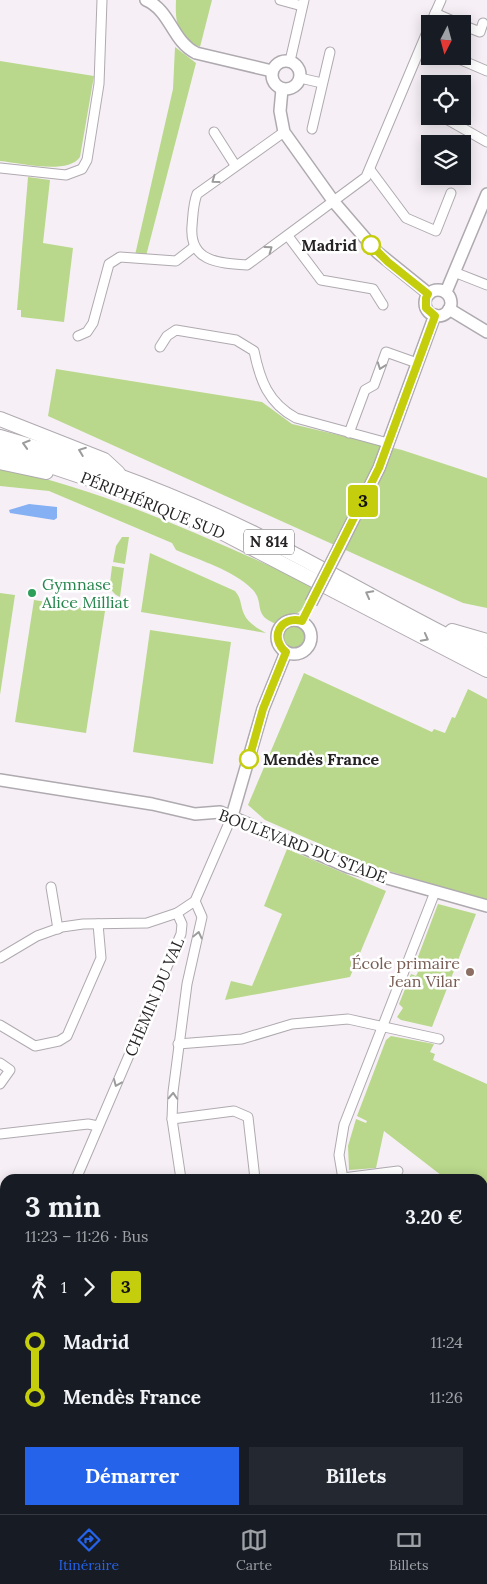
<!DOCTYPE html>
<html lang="fr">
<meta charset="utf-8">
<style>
:root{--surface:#171b24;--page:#242831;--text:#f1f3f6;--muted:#9ea1a6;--line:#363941;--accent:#2563eb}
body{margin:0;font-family:Lora,serif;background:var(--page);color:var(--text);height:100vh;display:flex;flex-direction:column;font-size:19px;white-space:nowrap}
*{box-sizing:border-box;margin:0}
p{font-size:16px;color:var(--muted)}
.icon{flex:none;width:28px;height:28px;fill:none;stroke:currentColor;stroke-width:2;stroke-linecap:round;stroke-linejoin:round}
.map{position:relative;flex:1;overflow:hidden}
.side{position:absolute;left:0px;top:1174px;width:488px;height:341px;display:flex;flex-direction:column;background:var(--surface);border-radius:15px 15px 0 0;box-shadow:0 2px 12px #0003}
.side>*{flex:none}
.badge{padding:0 10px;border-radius:4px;font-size:18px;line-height:32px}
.needle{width:32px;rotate:186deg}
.fabs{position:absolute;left:421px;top:15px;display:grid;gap:10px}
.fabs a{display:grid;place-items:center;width:50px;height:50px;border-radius:0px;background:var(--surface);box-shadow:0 2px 12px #0003;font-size:25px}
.map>.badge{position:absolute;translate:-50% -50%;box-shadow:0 0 0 2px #fff}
.legs{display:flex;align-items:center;gap:8px;height:55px;padding:0 25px;font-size:16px}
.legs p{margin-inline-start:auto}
.headline{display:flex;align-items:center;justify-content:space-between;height:85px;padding:0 25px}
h1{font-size:28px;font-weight:800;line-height:38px}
.primary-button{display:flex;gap:10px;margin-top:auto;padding:10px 25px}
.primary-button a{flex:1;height:58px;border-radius:0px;background:var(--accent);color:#fff;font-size:20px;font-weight:800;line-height:58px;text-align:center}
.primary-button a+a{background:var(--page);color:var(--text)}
ul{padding:0 25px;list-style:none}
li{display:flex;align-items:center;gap:18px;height:55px;font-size:19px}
li i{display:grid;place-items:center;width:8px;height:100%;margin:0 6px;background:currentColor}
li i::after{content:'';width:12px;height:12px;margin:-6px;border:4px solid;border-radius:50%;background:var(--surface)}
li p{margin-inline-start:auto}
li:first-child i{background:linear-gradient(#0000 50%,currentColor 0)}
li:last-child i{background:linear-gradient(currentColor 50%,#0000 0)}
.menu{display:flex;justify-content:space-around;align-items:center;height:70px;border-top:1px solid var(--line);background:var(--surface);font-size:14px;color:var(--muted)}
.menu a{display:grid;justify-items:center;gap:2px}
.menu .selected{color:var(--accent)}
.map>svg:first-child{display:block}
.green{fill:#b9d88b}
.water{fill:#85b0f3}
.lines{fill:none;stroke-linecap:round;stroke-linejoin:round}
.minor-casing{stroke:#afaaaf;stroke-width:11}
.tertiary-casing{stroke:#afaaaf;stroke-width:14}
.secondary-casing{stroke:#afaaaf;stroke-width:15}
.trunk-casing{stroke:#afaaaf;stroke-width:16}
.minor{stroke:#fff;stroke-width:9}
.tertiary{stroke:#fff;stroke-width:11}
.secondary{stroke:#fff;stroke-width:12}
.trunk{stroke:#fff;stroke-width:14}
.tertiary-bridge-casing{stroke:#afaaaf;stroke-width:14;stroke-linecap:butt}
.tertiary-bridge{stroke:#fff;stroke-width:11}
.oneway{stroke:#9d9c9d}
.line-1-casing{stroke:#fff;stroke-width:11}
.line-1{stroke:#c4ce0d;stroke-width:8}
.stop-1-dot{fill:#fff;stroke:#c4ce0d;stroke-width:2.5}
.leisure-dot{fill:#2e9e5b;stroke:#fff;stroke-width:2}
.education-dot{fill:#8d6e63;stroke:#fff;stroke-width:2}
.labels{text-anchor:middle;stroke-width:5;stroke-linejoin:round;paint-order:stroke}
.shield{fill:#fff;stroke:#676566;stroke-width:1}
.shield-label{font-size:15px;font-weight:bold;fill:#262325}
.stop-label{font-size:16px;font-weight:bold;fill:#262325;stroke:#fff;text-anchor:end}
.street-label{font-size:16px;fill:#262325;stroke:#fff}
.leisure-label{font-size:16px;fill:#27864d;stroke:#fff;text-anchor:start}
.education-label{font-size:16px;fill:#785e54;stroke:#fff;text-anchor:end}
</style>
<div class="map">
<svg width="487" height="1514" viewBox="0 0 487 1514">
<rect width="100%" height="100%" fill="#f6f0f6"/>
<g class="green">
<path d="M176,0h36l-12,47c-23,-11 -25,-24 -24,-47z"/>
<path d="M175,47l21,16 -50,193 -11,-1 38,-166z"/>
<path d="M0,61l94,15 -14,81c-12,18 -60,6 -80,4z"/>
<path d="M28,177l22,3 -7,63 30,5 -9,74 -43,-5v-7h-4z"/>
<path d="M56,369l206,33 30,22 110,26 85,28v130l-24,-5 -415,-187z"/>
<path d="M0,468c110,23 212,72 314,118 -4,8 -7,20 -15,26 -7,5 -15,5 -22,12 -26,-9 -11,-21 -25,-35 -19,-19 -51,-28 -76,-39l-4,-7 -123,-52 -49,-5z"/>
<path d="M122,537h7l-4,27 -12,-2 3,-16z"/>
<path d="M150,553l85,38c7,8 5,14 9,23 4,9 13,14 22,19l-125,-21z"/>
<path d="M112,566l12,2 -4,29c-14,-6 -9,-17 -8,-31z"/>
<path d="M0,593l15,2 -15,100z"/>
<path d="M34,600l71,11 -19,122 -71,-11z"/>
<circle cx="294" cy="637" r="11"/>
<path d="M150,630l81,12 -18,122 -80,-12z"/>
<path d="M304,673l128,59 2,-3 11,4 7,-16 3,1 13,-29 19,10v201l-119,-35 -103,-45 -17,-15z"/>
<path d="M287,849l99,42 -36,86 -125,23 6,-19 21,5 30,-72 -18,-8z"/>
<path d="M438,904l38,10 -44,113 -31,-7 -4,-3 6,-9 -4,-4 12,-30 5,2 2,-4 -5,-2z"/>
<path d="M391,1036l43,8 -4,8 5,2 -2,6 54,24v127l-4,-3 -1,-29h-36l-62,-48 -8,37 -27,2 -1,-24 8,-27 10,4 1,-2 -10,-5 29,-76z"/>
</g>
<path class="water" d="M29,504l28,3v11l-3,2 -44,-7 -1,-3z"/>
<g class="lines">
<defs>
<g id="minor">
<path d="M280,0l22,6"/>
<path d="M435,13l25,11"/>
<path d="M433,18l8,-18"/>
<path d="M462,25l18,7 3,-9"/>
<path d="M459,59l28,12"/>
<path d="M290,61l14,-61"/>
<path d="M300,78l22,5"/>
<path d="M441,116l46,26"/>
<path d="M312,129l18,-77"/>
<path d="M214,132l21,33"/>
<path d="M284,132l-87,62c-4,10 -4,21 -5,32 -3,35 25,37 55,39l119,-88 64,-152"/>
<path d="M0,168l66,7 16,-6 5,-9 12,-76 3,-84"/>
<path d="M371,171l35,47 30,13 15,-38"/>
<path d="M288,236l33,44 52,9 10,16"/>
<path d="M454,272l33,13"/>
<path d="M78,336l9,-4 6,-9 16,-59 11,-7 56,4 18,-14"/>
<path d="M160,347l7,-11 9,-6 60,10 18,11c6,29 14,52 42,67l92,25"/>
<path d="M349,433l16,-43 9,-5 12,-33 31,11"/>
<path d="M51,887l7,42"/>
<path d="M0,958l37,-22 25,-9 21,-3 64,-1 30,-10"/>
<path d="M0,1025l35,21 24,-5 8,-5 34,-78 -3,-34"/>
<path d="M178,1044l64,-5 50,-15 56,-5 91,20"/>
<path d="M0,1063l10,7 -10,14"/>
<path d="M172,1119l62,-8 14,6 7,62"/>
<path d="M0,1134l88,-10 10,2"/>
<path d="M343,1178l55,-7"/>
<path d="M76,1179l105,-245 1,-10 -5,-11 18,-12 37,-85"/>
<path d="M181,1179l-9,-60 1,-27 14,-108 15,-67 -7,-16"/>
<path d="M343,1179l-4,-24 5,-30 91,-233"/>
<path d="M482,1252l5,4"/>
<path d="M482,1406h5"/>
<path d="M482,1477h5"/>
<path d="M408,1514l11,-4"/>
</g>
<g id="tertiary">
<path d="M146,0c25,11 26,41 50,53l76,18"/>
<circle cx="286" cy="75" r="14"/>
<path d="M282,89l-2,22 4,21 50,70 43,50 52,42"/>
<circle cx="438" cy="303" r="13"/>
<path d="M446,292l41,-98"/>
<path d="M449,309l38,23"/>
<path d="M339,548l40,-80 56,-153"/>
<circle cx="294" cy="637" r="17"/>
<path d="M0,780l152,24 43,10 25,-2 128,55 139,39"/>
<path d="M232,816l31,-107 23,-57"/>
<path d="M0,1355l5,-10"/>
<path d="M482,1367h5"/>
<path d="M176,1510l1,4"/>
</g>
<g id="secondary">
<path d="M0,1432l5,19"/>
<path d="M20,1510l1,4"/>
</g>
<g id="trunk">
<path d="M0,419l104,41 14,13"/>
<path d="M0,437c87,25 173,57 255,97 78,39 153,84 232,122"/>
<path d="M0,449l116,39 107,45 264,137"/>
<path d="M0,462l46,10"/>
<path d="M452,631l35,10"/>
</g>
</defs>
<use href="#minor" class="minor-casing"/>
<use href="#tertiary" class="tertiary-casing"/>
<use href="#secondary" class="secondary-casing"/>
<use href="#trunk" class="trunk-casing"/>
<use href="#minor" class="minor"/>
<use href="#tertiary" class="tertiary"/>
<use href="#secondary" class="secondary"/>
<use href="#trunk" class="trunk"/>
<defs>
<path id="tertiary-bridge" d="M311,603l28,-55"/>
</defs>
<use href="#tertiary-bridge" class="tertiary-bridge-casing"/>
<use href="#tertiary-bridge" class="tertiary-bridge"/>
</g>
<defs><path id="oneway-chevron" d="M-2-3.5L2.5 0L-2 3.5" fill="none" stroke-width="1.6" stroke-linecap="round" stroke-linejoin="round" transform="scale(1.25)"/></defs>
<g class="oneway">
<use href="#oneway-chevron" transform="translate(215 180) rotate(144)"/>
<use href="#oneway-chevron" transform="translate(269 249) rotate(-36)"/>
<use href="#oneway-chevron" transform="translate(381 366) rotate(110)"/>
<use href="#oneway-chevron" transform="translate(26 444) rotate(-163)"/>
<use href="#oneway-chevron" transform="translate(82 451) rotate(-159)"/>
<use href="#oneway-chevron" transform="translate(369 594) rotate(-152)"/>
<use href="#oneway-chevron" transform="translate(425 638) rotate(28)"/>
<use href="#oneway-chevron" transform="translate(198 935) rotate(-77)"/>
<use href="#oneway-chevron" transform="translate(117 1083) rotate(113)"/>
<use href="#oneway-chevron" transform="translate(173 1096) rotate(-87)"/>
</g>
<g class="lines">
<defs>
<path id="line-1" d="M249,759l14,-50 23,-57c-17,-14 -6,-37 16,-31l77,-153 56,-152 -9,-8v-10l2,-4 -40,-32 -17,-17"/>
</defs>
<use href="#line-1" class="line-1-casing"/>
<use href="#line-1" class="line-1"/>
</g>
<g class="stop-1-dot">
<circle cx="371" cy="245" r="9"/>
<circle cx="249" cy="759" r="9"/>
</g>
<circle class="leisure-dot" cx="32" cy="593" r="5"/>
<circle class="education-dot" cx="470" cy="972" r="5"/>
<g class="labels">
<rect class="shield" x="244" y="529.5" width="50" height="25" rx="4"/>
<g class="shield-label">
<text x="269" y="547">N 814</text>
</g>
<g class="stop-label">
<text x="357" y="251">Madrid</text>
<text x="263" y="765" text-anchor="start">Mendès France</text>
</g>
<g class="street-label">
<text transform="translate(153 505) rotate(22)" y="6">PÉRIPHÉRIQUE SUD</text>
<text transform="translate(303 846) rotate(21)" y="6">BOULEVARD DU STADE</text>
<text transform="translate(154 997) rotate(-67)" y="6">CHEMIN DU VAL</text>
</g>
<g class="leisure-label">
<text x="42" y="590">Gymnase<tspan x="42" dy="18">Alice Milliat</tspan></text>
</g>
<g class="education-label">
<text x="460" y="969">École primaire<tspan x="460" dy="18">Jean Vilar</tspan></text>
</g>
</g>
</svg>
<div class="fabs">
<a><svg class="needle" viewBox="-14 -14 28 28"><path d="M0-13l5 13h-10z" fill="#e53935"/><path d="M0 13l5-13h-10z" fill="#9ea1a6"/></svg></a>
<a><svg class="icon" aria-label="locate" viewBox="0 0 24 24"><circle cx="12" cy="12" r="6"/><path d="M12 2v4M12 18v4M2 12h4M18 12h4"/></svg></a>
<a><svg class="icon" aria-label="layers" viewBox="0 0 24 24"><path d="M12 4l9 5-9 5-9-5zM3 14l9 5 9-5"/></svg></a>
</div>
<b class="badge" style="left:363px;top:501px;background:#c4ce0d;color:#111">3</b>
<section class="side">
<div class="headline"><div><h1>3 min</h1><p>11:23 – 11:26 · Bus</p></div><b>3.20 €</b></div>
<div class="legs"><svg class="icon" aria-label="walk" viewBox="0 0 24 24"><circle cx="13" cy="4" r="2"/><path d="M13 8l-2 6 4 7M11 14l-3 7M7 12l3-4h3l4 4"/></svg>1<svg class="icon" aria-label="forward" viewBox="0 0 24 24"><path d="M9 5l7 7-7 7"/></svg><b class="badge" style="background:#c4ce0d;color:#111">3</b></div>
<ul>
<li><i style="color:#c4ce0d"></i><b>Madrid</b><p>11:24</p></li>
<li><i style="color:#c4ce0d"></i><b>Mendès France</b><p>11:26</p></li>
</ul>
<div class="primary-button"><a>Démarrer</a><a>Billets</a></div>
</section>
</div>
<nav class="menu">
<a class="selected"><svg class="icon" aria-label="directions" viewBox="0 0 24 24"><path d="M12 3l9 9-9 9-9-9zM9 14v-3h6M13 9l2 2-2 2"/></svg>Itinéraire</a>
<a><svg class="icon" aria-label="map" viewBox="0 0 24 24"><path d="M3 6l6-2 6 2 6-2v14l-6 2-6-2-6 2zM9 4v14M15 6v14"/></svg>Carte</a>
<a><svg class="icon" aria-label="tickets" viewBox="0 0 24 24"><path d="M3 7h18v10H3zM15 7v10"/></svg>Billets</a>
</nav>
